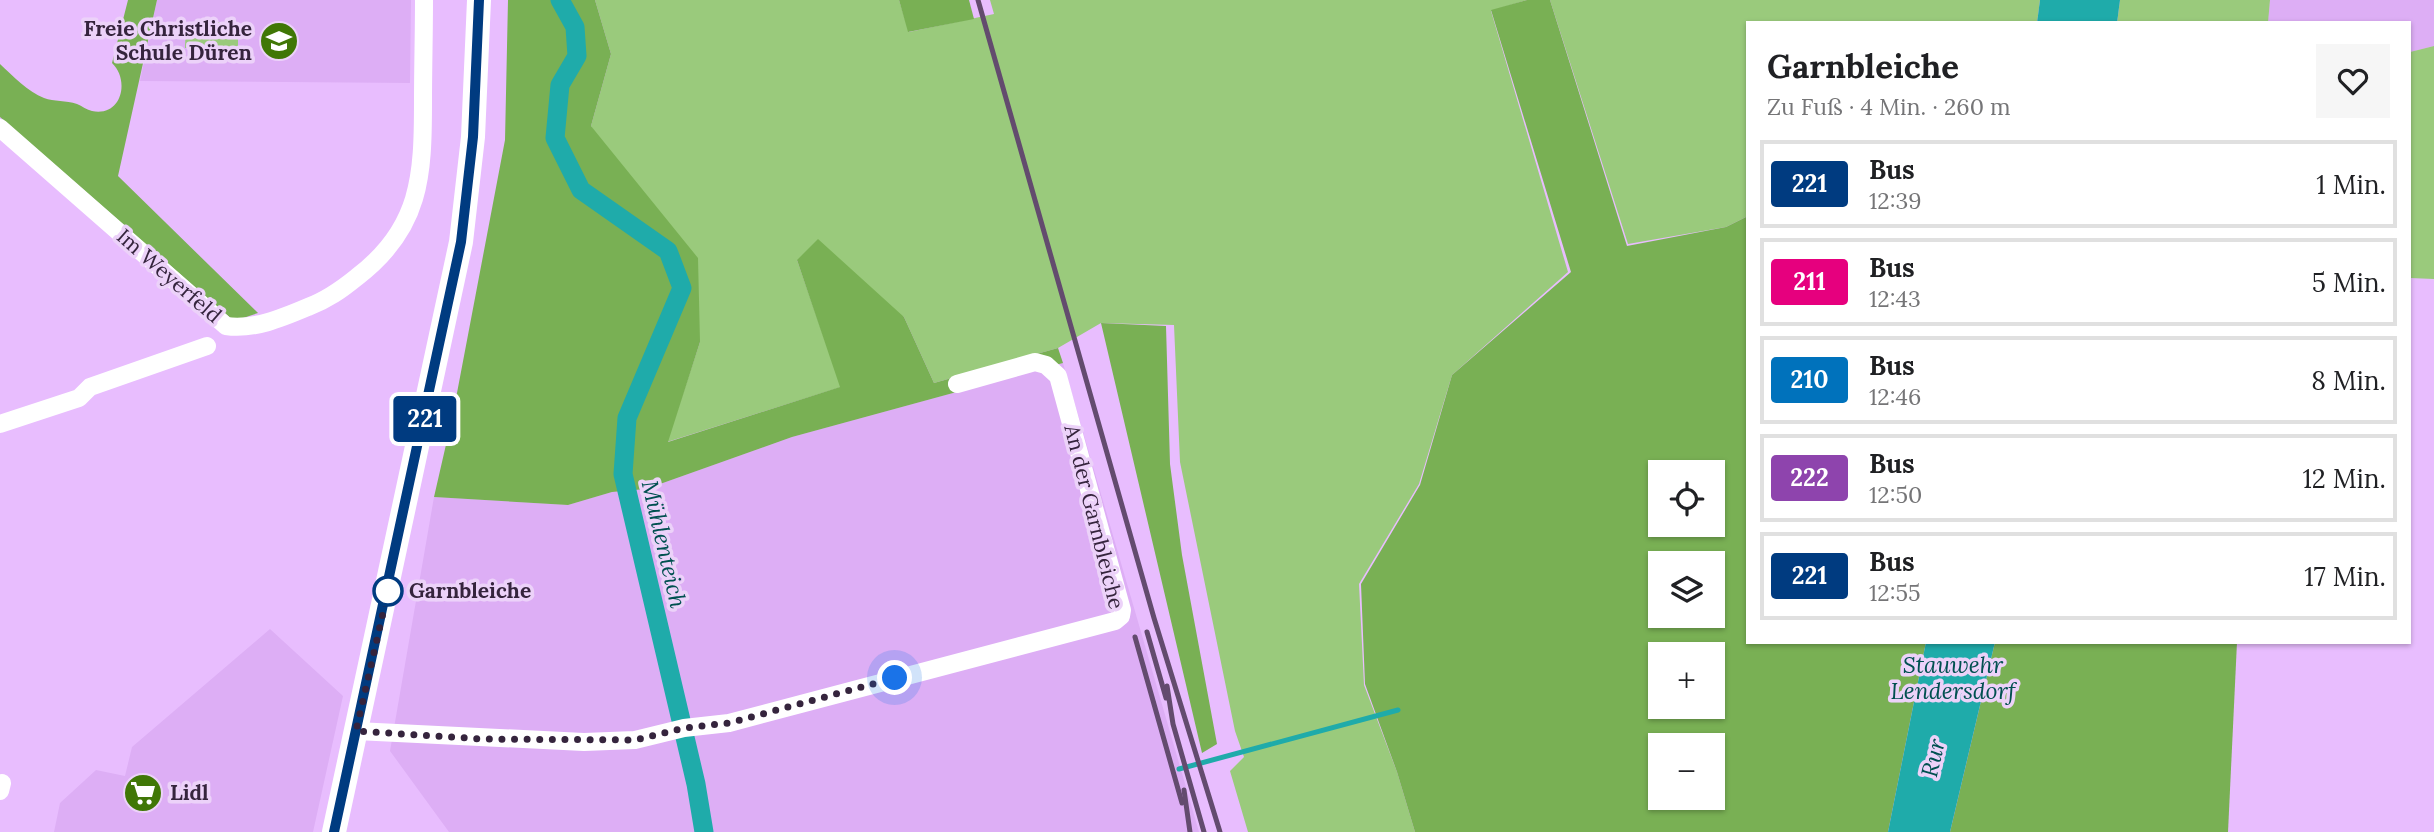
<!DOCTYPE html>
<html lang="de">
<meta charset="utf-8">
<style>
:root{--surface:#fff;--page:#f6f6f6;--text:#202124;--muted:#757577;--line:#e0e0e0}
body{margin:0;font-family:Lora,serif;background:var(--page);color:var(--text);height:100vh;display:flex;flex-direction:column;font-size:26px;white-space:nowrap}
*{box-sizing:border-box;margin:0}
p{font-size:23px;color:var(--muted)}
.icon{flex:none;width:38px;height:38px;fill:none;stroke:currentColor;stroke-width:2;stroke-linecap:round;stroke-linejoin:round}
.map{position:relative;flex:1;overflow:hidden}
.side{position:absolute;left:1746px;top:21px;width:665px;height:623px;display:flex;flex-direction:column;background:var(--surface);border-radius:0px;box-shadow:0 2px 5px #0004}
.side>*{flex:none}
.badge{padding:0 14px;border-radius:5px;font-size:24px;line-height:46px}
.buttons{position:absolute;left:1648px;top:460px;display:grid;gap:14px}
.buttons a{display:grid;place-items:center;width:77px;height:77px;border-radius:0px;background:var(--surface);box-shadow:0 2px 5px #0004;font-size:35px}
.you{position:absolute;width:35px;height:35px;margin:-18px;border:5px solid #fff;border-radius:50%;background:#1a73e8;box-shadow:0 0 0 10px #1a73e833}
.map>.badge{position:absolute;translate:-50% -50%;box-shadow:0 0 0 4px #fff}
.round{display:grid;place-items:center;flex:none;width:74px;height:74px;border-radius:0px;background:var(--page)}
.overview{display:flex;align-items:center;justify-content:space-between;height:119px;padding:0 21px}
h1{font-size:33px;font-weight:800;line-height:52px}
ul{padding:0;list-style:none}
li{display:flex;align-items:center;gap:21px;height:88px;margin:0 14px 10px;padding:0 7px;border:4px solid var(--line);border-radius:0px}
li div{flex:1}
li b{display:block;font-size:26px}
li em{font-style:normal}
li .badge{min-width:77px;font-weight:700;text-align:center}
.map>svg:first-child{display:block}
.built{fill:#ddaef5}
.green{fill:#9aca7c}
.forest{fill:#79b054;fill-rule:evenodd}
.water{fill:#1fabaa}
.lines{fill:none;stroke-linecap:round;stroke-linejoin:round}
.stream{stroke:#1fabaa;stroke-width:5}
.canal{stroke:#1fabaa;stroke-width:19}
.street{stroke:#fff;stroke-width:18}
.secondary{stroke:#fff;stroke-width:24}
.rail{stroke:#634b6e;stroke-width:5}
.line-casing{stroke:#fff;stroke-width:16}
.line{stroke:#003b80;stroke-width:10}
.walk{stroke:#35243d;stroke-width:7;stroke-dasharray:0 12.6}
.stop-dot{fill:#fff;stroke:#003b80;stroke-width:3.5}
.labels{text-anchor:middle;stroke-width:7;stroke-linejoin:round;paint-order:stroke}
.poi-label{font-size:21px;font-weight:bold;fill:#35243d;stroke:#ecd2f9;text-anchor:end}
.street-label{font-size:21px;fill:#35243d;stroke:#ecd2f9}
.stop-label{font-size:21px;font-weight:bold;fill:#35243d;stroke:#ecd2f9;text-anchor:start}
.water-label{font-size:23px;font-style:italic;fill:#005050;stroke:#ecd2f9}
</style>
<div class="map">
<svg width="2434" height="832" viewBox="0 0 2434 832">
<rect width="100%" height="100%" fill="#e8bdfe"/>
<g class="built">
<path d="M157,0h254l-1,83 -270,-2z"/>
<path d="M2270,0h164v46l-24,6v-29h-142z"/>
<path d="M1063,363l136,469h-750l-59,-81 44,-254 134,8 44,-13 34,-3 146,-52z"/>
<path d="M270,629l73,67 -30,136h-259l6,-29 36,-33 29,6 7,-29z"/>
</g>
<g class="green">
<path d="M595,0h304l10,32 85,-18 -4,-14h537l-36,11 77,261 -116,103 -33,109 -60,100 5,101 33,87 18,60h-167l-18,-61 14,-14 -9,-26 -55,-269 -6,-137 -73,-2 -43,25 -124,35 -30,-66 -107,-57 44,127 -174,55 33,-100 -109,-216 20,-72z"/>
<path d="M1550,0h490l-3,23h-289v193l-22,11 -98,17z"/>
<path d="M2120,0h150l-2,23h-151z"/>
<path d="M186,22h52v27l-53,-1z"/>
<path d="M2434,46v233l-24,-1v-226z"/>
</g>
<g class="forest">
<path d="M128,0h29l-39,176 140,137 -24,8 -234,-204v-53c13,12 28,28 44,34 10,4 22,2 33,6 5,2 10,6 15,7 30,6 38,-31 20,-48z"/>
<path d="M508,0h87l16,54 -20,72 107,132 2,84 -32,100 172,-55 -43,-127 21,-21 86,78 30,66 124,-35 5,15 -271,74 -146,52 -34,3 -44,13 -134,-8 19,-83 52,-274z"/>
<path d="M899,0h70l5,19 -66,13z"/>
<path d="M1527,0h23l77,246 99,-19 22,-11v426h178l-38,190h-473l-18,-60 -32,-88 -4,-100 59,-99 32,-110 119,-103 -80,-262zM1661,472h52v53h-52zM1661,564h52v52h-52zM1661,654h52v53h-52zM1661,746h52v52h-52z"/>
<path d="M1101,323l65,3 4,138 12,91 35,189 -15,9z"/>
<path d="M1995,642h242l-9,190h-278z"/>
</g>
<g class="water">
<path d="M2040,0h80l-3,23h-80z"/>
<path d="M1926,642h69l-45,190h-62z"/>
</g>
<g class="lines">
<path class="stream" d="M1179,769l219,-59"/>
<path class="canal" d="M560,0l15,27 2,29 -17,29 -5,53 26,52 87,61 14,37 -55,130 -4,56 73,310 8,48"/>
<g class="street">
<path d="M0,128l226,198c28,4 56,-8 82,-19 19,-7 33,-17 49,-30 64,-49 66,-101 66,-176 0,-33 1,-67 1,-101"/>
<path d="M0,424l79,-26 11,-11 117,-41"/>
<path d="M356,731l228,11 51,-2 49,-12 45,-5 386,-102 6,-5 1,-6 -64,-234 -12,-11 -11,-3 -78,22"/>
<path d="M0,791l2,-8"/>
</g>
<path class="secondary" d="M334,832l127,-590 12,-105 6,-137"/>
<g class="rail">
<path d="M978,0l176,618 66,214"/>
<path d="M1147,632l19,66"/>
<path d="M1135,637l47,166"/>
<path d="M1167,686l6,38 31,108"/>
<path d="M1184,790l6,42"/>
</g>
</g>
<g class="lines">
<defs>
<path id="line" d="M334,832l127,-590 12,-105 6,-137"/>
</defs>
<use href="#line" class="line-casing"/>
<use href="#line" class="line"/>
<path class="walk" d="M388,591l-32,140 126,8 153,1 49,-12 45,-5 166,-45"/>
</g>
<defs>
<symbol id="school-disc" viewBox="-11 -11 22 22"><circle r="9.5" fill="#407706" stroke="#ecd2f9"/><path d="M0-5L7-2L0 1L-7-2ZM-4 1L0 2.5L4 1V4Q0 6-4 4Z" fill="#fff"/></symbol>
<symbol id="supermarket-disc" viewBox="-11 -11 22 22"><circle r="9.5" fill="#407706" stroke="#ecd2f9"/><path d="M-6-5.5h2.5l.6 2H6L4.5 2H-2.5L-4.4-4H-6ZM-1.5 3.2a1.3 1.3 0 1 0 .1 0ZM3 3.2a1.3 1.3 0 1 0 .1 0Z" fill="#fff"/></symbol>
</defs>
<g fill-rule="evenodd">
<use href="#school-disc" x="257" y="19" width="44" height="44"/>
<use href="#supermarket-disc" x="121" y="771" width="44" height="44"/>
</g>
<circle class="stop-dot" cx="388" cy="591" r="14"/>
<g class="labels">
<g class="poi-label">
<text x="252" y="36">Freie Christliche<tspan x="252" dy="24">Schule Düren</tspan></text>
<text x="170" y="800" text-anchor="start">Lidl</text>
</g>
<g class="street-label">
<text transform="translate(169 276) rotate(41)" y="7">Im Weyerfeld</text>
<text transform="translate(1094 517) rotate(76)" y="7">An der Garnbleiche</text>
</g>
<g class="stop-label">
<text x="409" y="598">Garnbleiche</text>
</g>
<g class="water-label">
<text transform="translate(664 544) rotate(77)" y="8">Mühlenteich</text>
<text x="1953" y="673">Stauwehr<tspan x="1953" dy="26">Lendersdorf</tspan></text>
<text transform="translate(1933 758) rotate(-77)" y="8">Rur</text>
</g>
</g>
</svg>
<div class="buttons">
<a><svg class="icon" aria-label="locate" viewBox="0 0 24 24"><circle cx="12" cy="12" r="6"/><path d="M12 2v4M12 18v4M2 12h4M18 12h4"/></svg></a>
<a><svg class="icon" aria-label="layers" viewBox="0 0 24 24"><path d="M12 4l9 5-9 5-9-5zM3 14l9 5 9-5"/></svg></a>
<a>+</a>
<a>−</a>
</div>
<div class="you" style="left:895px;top:678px"></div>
<b class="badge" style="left:425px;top:419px;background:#003b80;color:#fff">221</b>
<section class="side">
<div class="overview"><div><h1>Garnbleiche</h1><p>Zu Fuß · 4 Min. · 260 m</p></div><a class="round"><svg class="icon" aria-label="heart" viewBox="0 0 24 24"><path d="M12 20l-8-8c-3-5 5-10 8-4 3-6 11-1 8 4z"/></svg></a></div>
<ul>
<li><span class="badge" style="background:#003b80;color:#fff">221</span><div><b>Bus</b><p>12:39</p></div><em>1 Min.</em></li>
<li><span class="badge" style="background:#e6007e;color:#fff">211</span><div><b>Bus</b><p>12:43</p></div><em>5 Min.</em></li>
<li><span class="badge" style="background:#0072bc;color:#fff">210</span><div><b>Bus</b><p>12:46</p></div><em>8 Min.</em></li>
<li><span class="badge" style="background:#8e44ad;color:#fff">222</span><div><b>Bus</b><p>12:50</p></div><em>12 Min.</em></li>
<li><span class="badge" style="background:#003b80;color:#fff">221</span><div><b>Bus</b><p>12:55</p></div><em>17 Min.</em></li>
</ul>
</section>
</div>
